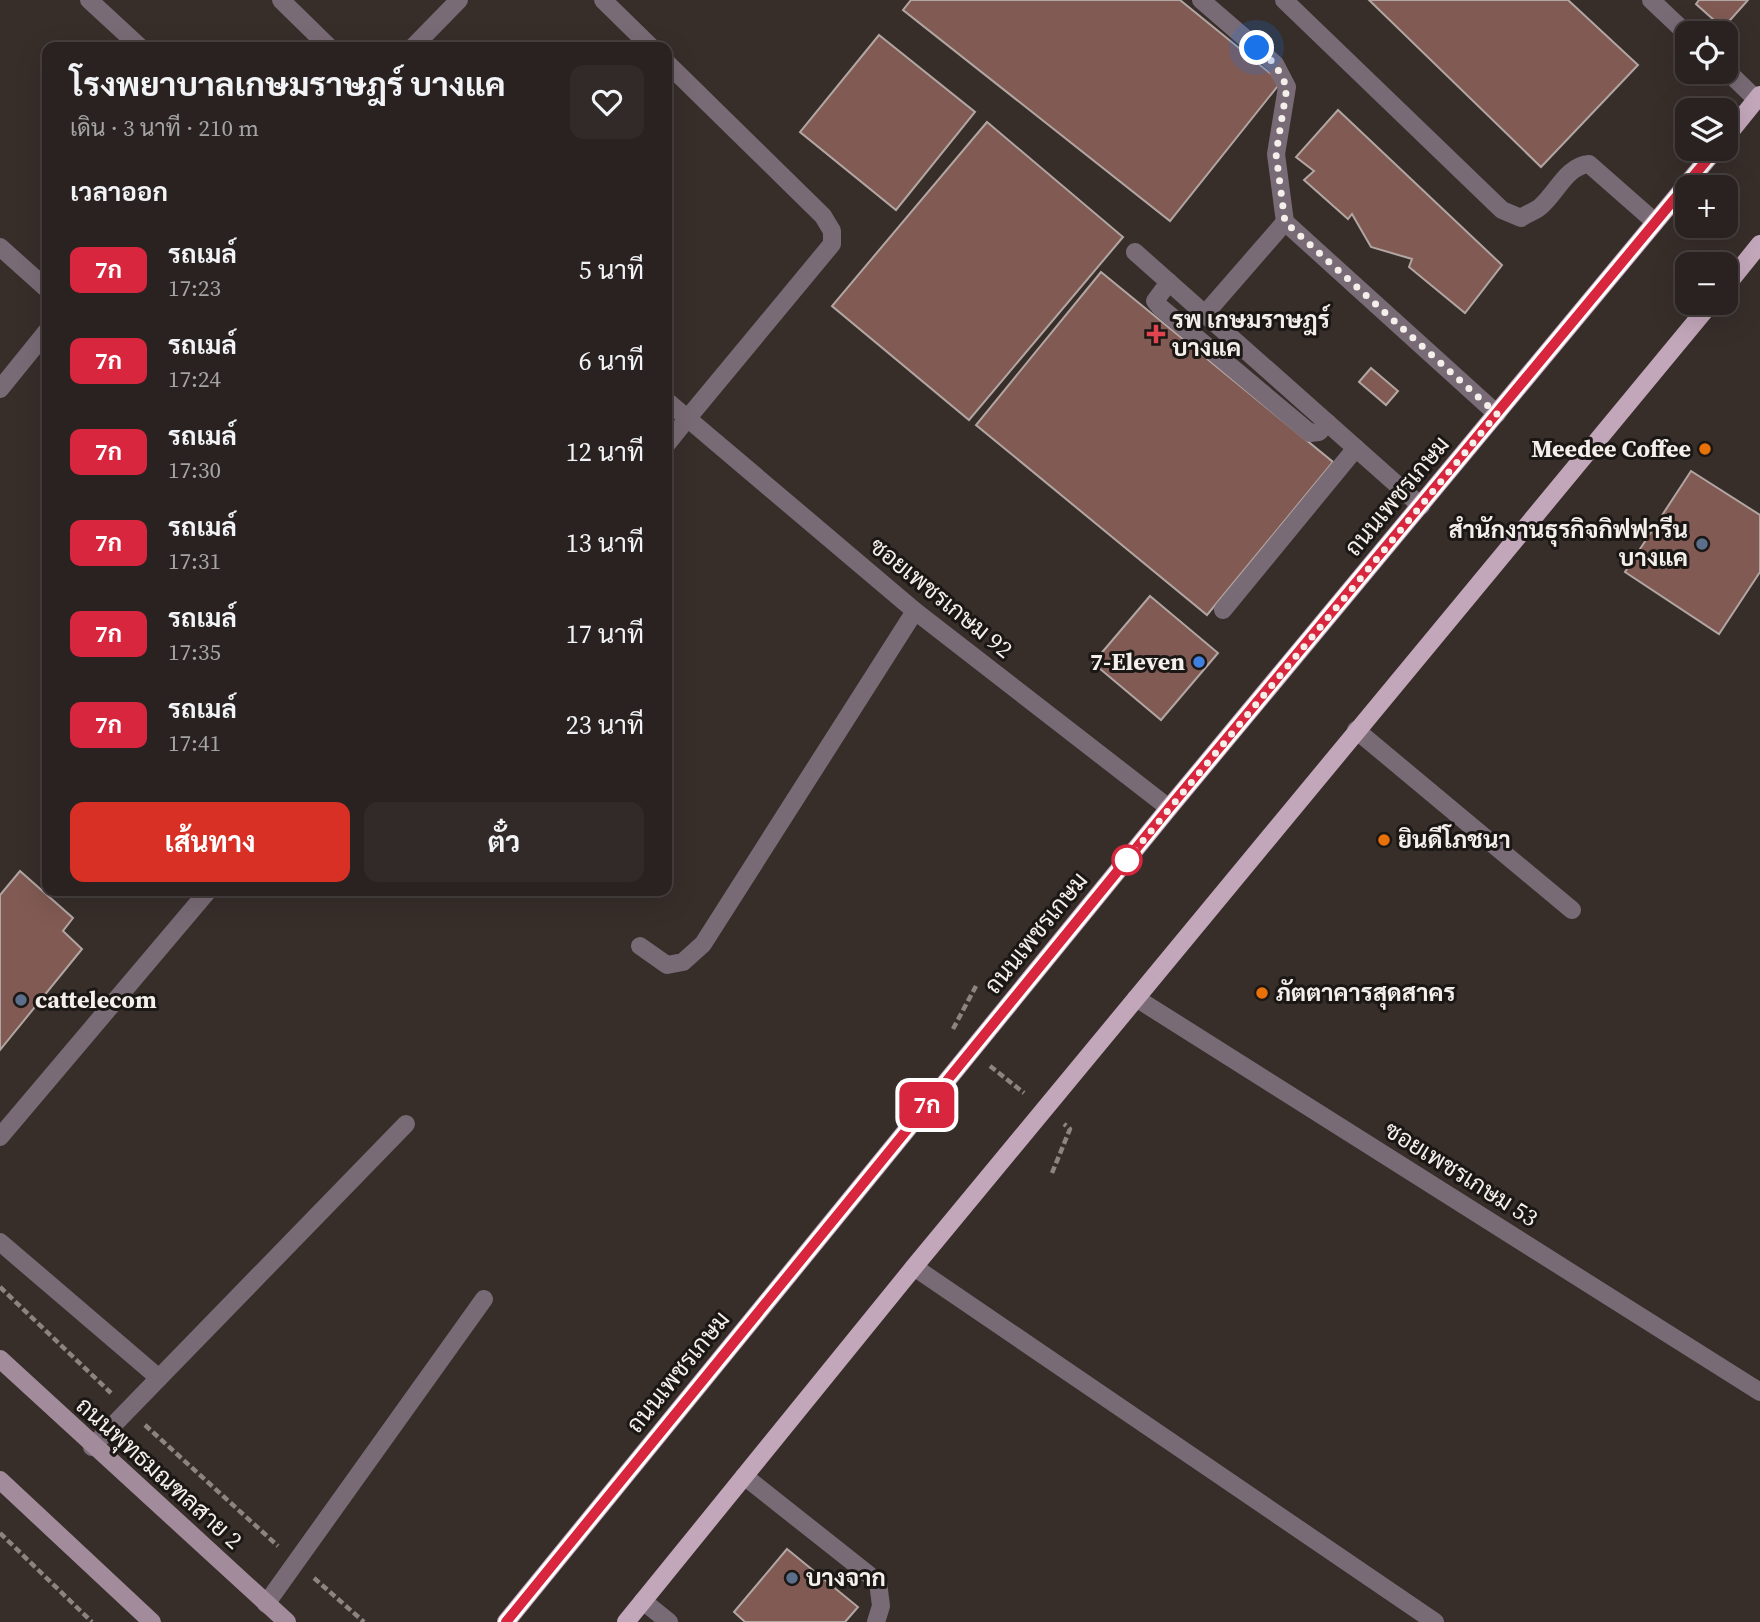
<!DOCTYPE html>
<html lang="th">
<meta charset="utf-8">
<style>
:root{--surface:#292220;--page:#312a29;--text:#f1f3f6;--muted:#a5a4a5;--line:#453f3e;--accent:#d93025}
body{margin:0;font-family:"Source Serif 4",Sarabun,serif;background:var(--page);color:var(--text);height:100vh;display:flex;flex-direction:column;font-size:26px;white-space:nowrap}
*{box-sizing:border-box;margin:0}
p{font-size:23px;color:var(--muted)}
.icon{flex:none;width:38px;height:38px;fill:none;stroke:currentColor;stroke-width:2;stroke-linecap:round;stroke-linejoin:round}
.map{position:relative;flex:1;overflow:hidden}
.drawer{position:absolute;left:42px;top:42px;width:630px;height:854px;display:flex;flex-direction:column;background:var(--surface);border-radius:14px;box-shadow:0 7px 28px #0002,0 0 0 2px var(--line)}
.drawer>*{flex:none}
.badge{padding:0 14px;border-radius:10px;font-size:24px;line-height:46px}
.fabs{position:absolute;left:1675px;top:21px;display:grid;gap:14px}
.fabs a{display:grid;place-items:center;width:63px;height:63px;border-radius:14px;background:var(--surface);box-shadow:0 7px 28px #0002,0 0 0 2px var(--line);font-size:35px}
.you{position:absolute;width:35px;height:35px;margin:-18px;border:5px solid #fff;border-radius:50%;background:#1a73e8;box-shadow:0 0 0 10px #1a73e833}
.map>.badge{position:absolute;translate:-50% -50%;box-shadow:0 0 0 4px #fff}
h2{padding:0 28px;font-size:26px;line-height:63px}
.round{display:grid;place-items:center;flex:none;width:74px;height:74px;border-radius:14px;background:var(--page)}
.overview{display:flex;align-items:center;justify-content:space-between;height:119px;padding:0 28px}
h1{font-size:33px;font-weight:700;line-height:52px}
.action{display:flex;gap:14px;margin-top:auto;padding:14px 28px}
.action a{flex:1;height:80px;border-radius:14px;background:var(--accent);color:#fff;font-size:28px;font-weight:700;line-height:80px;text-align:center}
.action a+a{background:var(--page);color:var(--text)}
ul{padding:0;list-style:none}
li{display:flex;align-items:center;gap:21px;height:91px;padding:0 28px}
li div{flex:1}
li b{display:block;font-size:26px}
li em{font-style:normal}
li .badge{min-width:77px;font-weight:700;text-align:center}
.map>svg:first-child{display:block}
.building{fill:#805a53;stroke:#b2a6a3;stroke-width:2}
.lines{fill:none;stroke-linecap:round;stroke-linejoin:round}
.path{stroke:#8c8481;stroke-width:4.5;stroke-dasharray:7 3.5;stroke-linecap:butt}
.service{stroke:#796b75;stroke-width:18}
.minor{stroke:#796b75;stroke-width:18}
.secondary{stroke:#a28c9c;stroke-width:18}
.primary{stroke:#c2a6ba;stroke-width:18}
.line-casing{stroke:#fff;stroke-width:16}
.line{stroke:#d7263d;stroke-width:10}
.walk{stroke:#f5efec;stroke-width:7;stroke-dasharray:0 12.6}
.health-dot{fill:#e0444e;stroke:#1b1715;stroke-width:2.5}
.food-dot{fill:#e8710a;stroke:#1b1715;stroke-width:2.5}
.service-dot{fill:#5c6f8a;stroke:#1b1715;stroke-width:2.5}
.shop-dot{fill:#3f7fe0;stroke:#1b1715;stroke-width:2.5}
.stop-dot{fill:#fff;stroke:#d7263d;stroke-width:3.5}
.labels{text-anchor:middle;stroke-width:6;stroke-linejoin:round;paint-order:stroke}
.poi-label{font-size:24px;font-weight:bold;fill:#f5efec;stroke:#1b1715;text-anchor:start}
.street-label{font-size:24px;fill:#f5efec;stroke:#1b1715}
</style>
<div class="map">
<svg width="1760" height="1622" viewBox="0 0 1760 1622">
<rect width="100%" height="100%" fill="#372e2a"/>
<g class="building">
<path d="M911,0h269l101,82 -111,139 -267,-211z"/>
<path d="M1369,0h199l70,65 -97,102z"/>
<path d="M1699,0h49l-25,28 -27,-24z"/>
<path d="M879,35l96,77 -79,98 -96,-78z"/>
<path d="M1338,110l164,155 -37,48 -56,-46 3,-8 -41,-12 -19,-33 -4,5 -44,-39 10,-9 -18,-14z"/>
<path d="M987,122l136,115 -154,183 -137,-114z"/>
<path d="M1101,272l232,190 -126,153 -231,-190z"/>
<path d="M1371,368l27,23 -12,14 -27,-23z"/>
<path d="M1691,471l69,44v57l-41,62 -94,-62z"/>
<path d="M1150,596l68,57 -57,67 -68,-57z"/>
<path d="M20,871l53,47 -10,13 19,18 -82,101v-155z"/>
<path d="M787,1549l71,58 -13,15h-100l-11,-10z"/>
</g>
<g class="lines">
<g class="path">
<path d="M953,1029l23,-43"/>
<path d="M990,1066l34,27"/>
<path d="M1052,1173l18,-44 -6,-5"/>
<path d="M0,1287l111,106"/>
<path d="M145,1425l133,121"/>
<path d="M0,1533l92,89"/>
<path d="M314,1578l50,44"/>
</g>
<g class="service">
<path d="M1201,0l74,64 12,23 -11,67 9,68 212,192"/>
<path d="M1284,0l218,210 19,8c6,-4 14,-7 19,-11 17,-14 26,-41 49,-43l66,58"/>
<path d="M1135,252l286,254"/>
<path d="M1169,282l-14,19 5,6 150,126 9,-1 9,-9"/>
<path d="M1205,314l80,-92"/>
<path d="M667,444l20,-25"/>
<path d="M1223,610l133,-162"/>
<path d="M1356,730l216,180"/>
<path d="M640,946l27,19 16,-3 20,-18 212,-333"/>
<path d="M0,1137l208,-246"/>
<path d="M0,1242l159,136 -67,69"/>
<path d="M914,1267l521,355"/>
<path d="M159,1378l247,-254"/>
<path d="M744,1476l134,106 3,24 -5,16"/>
<path d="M643,1601l26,21"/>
<path d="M266,1604l218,-305"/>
</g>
<g class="minor">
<path d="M89,0l51,47"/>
<path d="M281,0l48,47"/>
<path d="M603,0l48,47"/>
<path d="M1651,0l36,34"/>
<path d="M413,47l46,-47"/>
<path d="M667,63l156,153 9,15v13l-145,175"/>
<path d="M1726,70l30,29"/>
<path d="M0,247l47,42"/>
<path d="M0,389l47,-58"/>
<path d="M667,401l248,210 254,197"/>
<path d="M1136,998l624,394"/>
</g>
<g class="secondary">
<path d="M0,1359l287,263"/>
<path d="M0,1480l152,142"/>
</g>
<g class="primary">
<path d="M1726,137l34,-42"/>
<path d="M1726,286l34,-42"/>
<path d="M506,1622l663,-814 547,-659"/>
<path d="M626,1622l288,-355 797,-964"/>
</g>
</g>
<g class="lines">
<defs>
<path id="line" d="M506,1622l663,-814 547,-659"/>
</defs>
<use href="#line" class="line-casing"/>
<use href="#line" class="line"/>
<path class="walk" d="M1127,860l370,-446 -212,-192 -9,-68 11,-67 -12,-23 -18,-16"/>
</g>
<path class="health-dot" d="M1152.5 323.5h7v7h7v7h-7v7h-7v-7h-7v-7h7z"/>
<g class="food-dot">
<circle cx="1705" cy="449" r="7"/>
<circle cx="1384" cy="840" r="7"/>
<circle cx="1262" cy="993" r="7"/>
</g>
<g class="service-dot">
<circle cx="1702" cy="544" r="7"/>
<circle cx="21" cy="1000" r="7"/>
<circle cx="792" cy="1578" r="7"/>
</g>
<circle class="shop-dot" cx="1199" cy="662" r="7"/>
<circle class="stop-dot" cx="1127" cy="860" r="14"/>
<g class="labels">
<g class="poi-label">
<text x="1172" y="328">รพ เกษมราษฎร์<tspan x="1172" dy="28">บางแค</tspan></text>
<text x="1691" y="457" text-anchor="end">Meedee Coffee</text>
<text x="1688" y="538" text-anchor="end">สำนักงานธุรกิจกิฟฟารีน<tspan x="1688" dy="28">บางแค</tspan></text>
<text x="1185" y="670" text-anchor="end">7-Eleven</text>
<text x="1398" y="848">ยินดีโภชนา</text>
<text x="1276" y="1001">ภัตตาคารสุดสาคร</text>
<text x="35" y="1008">cattelecom</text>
<text x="806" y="1586">บางจาก</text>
</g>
<g class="street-label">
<text transform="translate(1397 496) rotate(-50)" y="8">ถนนเพชรเกษม</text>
<text transform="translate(941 598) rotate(39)" y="8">ซอยเพชรเกษม 92</text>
<text transform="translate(1036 933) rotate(-51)" y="8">ถนนเพชรเกษม</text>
<text transform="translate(1461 1174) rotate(32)" y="8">ซอยเพชรเกษม 53</text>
<text transform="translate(678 1372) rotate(-51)" y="8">ถนนเพชรเกษม</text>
<text transform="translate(159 1473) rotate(42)" y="8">ถนนพุทธมณฑลสาย 2</text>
</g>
</g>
</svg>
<div class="fabs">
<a><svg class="icon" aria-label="locate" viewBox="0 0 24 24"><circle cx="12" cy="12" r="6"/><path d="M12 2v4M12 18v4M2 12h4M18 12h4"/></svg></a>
<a><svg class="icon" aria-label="layers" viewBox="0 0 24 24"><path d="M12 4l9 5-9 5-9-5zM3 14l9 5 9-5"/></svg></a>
<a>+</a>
<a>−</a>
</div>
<div class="you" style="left:1257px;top:48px"></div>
<b class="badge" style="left:927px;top:1105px;background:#d7263d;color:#fff">7ก</b>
<section class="drawer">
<div class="overview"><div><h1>โรงพยาบาลเกษมราษฎร์ บางแค</h1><p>เดิน · 3 นาที · 210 m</p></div><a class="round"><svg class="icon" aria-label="heart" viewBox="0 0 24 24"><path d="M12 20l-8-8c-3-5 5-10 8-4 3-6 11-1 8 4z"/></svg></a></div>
<h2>เวลาออก</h2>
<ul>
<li><span class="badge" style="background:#d7263d;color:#fff">7ก</span><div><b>รถเมล์</b><p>17:23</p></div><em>5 นาที</em></li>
<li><span class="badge" style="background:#d7263d;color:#fff">7ก</span><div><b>รถเมล์</b><p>17:24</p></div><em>6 นาที</em></li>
<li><span class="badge" style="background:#d7263d;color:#fff">7ก</span><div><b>รถเมล์</b><p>17:30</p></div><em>12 นาที</em></li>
<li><span class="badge" style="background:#d7263d;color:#fff">7ก</span><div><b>รถเมล์</b><p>17:31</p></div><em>13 นาที</em></li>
<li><span class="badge" style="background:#d7263d;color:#fff">7ก</span><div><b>รถเมล์</b><p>17:35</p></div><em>17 นาที</em></li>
<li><span class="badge" style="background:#d7263d;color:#fff">7ก</span><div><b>รถเมล์</b><p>17:41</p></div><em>23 นาที</em></li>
</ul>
<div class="action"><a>เส้นทาง</a><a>ตั๋ว</a></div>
</section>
</div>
